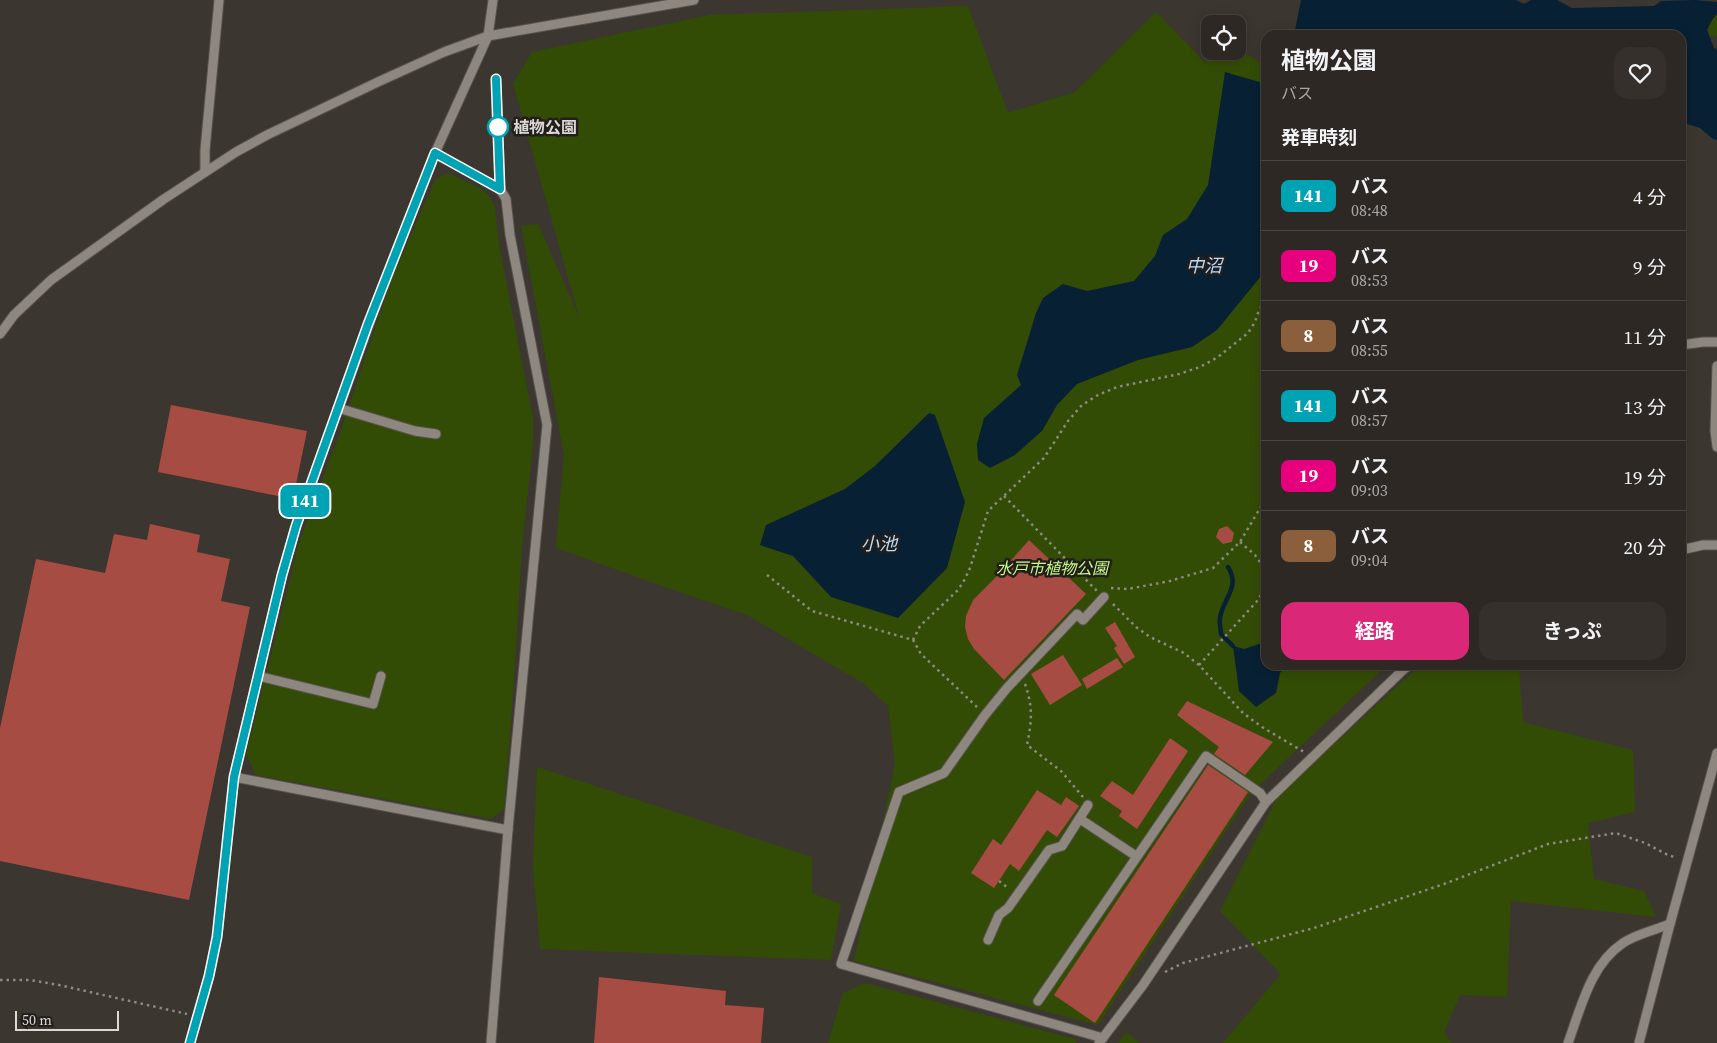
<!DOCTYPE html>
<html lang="ja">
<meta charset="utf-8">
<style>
:root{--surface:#2d2824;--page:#35302c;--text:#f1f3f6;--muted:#a7a6a6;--line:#484441;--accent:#db2777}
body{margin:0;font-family:"Source Serif 4","Noto Sans JP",serif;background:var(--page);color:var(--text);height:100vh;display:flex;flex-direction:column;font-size:19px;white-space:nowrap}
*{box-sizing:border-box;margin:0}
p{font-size:16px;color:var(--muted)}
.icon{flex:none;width:28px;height:28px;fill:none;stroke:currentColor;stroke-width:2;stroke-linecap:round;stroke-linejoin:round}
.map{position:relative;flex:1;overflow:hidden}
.drawer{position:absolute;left:1261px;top:30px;width:425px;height:640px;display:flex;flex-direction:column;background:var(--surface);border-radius:15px;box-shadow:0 2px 12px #0003,0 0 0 1px var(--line)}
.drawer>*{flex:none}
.badge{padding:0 10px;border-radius:8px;font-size:18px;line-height:32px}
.fabs{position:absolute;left:1201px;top:15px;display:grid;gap:10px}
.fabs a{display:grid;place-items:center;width:45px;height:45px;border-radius:10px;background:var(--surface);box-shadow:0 2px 12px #0003,0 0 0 1px var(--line);font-size:25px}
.scale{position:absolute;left:15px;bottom:12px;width:104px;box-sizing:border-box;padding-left:5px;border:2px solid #dcd8d4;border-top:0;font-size:14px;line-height:18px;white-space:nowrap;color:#dcd8d4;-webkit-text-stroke:4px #211e1b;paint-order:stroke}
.map>.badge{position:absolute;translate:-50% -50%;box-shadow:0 0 0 2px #fff}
h2{padding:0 20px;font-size:19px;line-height:45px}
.round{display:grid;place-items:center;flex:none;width:52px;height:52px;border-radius:15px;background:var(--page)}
.head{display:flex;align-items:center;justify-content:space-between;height:85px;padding:0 20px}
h1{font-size:24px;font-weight:700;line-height:38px}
.cta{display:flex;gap:10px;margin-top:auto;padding:10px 20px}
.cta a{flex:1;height:58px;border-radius:15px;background:var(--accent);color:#fff;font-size:20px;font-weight:700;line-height:58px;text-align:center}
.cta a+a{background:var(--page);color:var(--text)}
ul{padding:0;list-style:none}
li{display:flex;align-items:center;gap:15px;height:70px;padding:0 20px;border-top:1px solid var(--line)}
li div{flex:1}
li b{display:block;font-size:19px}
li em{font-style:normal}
li .badge{min-width:55px;font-weight:700;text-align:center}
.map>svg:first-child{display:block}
.green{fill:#334c05}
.water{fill:#072033}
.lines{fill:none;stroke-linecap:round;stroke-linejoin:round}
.stream{stroke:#072033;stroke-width:4.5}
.building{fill:#a74c42}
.minor-casing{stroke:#57524d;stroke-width:11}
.path{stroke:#8e8984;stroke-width:2.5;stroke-dasharray:2.5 4;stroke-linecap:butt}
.minor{stroke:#8e8780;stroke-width:9}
.line-casing{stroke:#fff;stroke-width:11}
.line{stroke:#00a3b4;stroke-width:8}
.stop-dot{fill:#fff;stroke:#00a3b4;stroke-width:2.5}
.labels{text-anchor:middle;stroke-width:5;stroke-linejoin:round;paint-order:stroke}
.stop-label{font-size:16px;font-weight:bold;fill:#dcd8d4;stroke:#211e1b;text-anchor:start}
.park-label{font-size:16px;font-style:italic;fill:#c5f886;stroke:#211e1b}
.water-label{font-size:18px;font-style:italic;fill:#b7dcfe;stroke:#211e1b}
</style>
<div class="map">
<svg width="1717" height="1043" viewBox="0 0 1717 1043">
<rect width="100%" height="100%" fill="#3c3630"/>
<g class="green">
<path d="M968,6l40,107 67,-21 81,-80 49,50 15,-11h18v-1l28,15v600h121l-136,128 -153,232 -244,-64 41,-197 -7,-58 -25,-23 -116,-68 -82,-28 -109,-39 8,-93 -43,-229 17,-2 42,95 -67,-235 19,-32 178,-37z"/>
<path d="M1717,14v22h-8c-3,-10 2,-15 8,-22z"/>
<path d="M447,173l33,15 8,7 7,12 4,38 34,173v26l-11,102 -9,149 -9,114 -13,10 -235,-44 -10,-21 53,-210 42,-114 50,-149 44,-101z"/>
<path d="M1420,665h99l4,57 110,28 2,62 -47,11 6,56 50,12 12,26 -145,-16 -4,96 -47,-2 -16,37 7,11h-228l58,-69 -61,-63 58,-115z"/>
<path d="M537,767l275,90v36l29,11 -10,56 -291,-11 -7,-81z"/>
<path d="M865,983l210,56 1,4h-248l15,-50z"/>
<path d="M1126,1032l14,11h-21z"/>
</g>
<g class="water">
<path d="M1301,0h215l8,4 7,-4h26l15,8 82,-2 7,-5 34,-1 22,2v12l-5,6 -5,10 7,18 3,1v91l-4,-1 -13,-11 -19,-6v-87h-387z"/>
<path d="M1225,72l41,12v186l-49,60 -25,17 -54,13 -61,24 -20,21 -15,26 -27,24 -25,13 -12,-8 -1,-16 7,-26 37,-33 -4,-10 19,-62 7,-15 20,-14 24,7 47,-10 21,-25 8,-21 24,-16 21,-34z"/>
<path d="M929,413l6,2 30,87 -18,66 -49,50 -67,-21 -38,-41 -33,-11 6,-20 79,-36 30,-23z"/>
<path d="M1266,637v28h20l-6,8 -4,20 -20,14 -17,-16 -6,-45 11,3 18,-6z"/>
</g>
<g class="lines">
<path class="stream" d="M1228,567c13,20 -5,31 -8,51 -1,5 1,11 1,16l12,12"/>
</g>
<g class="building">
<path d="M171,405l136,26 -14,68 -135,-27z"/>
<path d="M150,524l50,11 -3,17 33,7 -9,42 29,6 -61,293 -189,-39v-133l36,-169 69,14 9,-39 33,6z"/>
<path d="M1227,526l7,7 -2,9 -9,2 -7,-7 3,-8z"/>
<path d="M1029,540l57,54 -82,86 -30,-31 -6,-10 -3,-12 1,-11 7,-16 24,-24z"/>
<path d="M1115,622l20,35 -11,7 -10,-16 3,-2 -12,-18z"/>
<path d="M1063,655l19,30 -32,20 -19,-31z"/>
<path d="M1117,658l6,9 -36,22 -5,-10z"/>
<path d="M1187,701l86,41 -28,33 -31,-21 5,-7 -42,-32z"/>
<path d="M1170,738l18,13 -51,78 -18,-13 3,-5 -22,-15 12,-15 21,14z"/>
<path d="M1208,765l40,27 -153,231 -41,-28z"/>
<path d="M1037,790l24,15 5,-8 13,9 -22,31 -10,-7 -28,41 -9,-7 -16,24 -23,-15 22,-34 8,6z"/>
<path d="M599,977l127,14 -1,14 39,3 -3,35h-167z"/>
</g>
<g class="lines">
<defs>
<g id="minor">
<path d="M496,79l4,110"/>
<path d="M435,153l65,36 6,10 4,36 37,190 -39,405 -17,213"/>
<path d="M205,172v-22l14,-150"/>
<path d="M0,334l14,-19 37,-35 113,-81 72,-47 31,-17 113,-54 64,-29 44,-16 206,-36"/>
<path d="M1681,345l22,-3h14"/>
<path d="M1717,366l-2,65 2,16"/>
<path d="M338,408l77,23 21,3"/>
<path d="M1681,550l22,-5h14"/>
<path d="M258,676l115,28 8,-28"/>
<path d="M234,777l274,53"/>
<path d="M1080,819l56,37"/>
<path d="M988,940l11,-25 9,-7 41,-58 13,-4 26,-41"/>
<path d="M1038,1001l168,-245 54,37 6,9"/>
<path d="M1103,1038l-262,-74 58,-172 45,-19 41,-58 22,-27 70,-74 6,6 21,-23"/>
<path d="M190,1043l19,-67 8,-39 17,-160 48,-202 14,-50 85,-234 54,-138 53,-117 5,-36"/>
<path d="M1099,1043l44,-58 123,-183 138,-133 6,-4"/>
<path d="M1568,1043c13,-35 22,-78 55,-100 13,-9 32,-13 47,-19"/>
<path d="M1639,1043l31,-119 47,-171"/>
</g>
</defs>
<use href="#minor" class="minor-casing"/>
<g class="path">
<path d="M1004,496l93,95"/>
<path d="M1240,542l15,13 11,16"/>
<path d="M767,575l45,36 101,29 8,14 56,53"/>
<path d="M1111,588l17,1 42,-8 43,-13 27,-26 26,-44"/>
<path d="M1113,604l23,23 14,10 34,16 15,12 44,48 19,14 42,25"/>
<path d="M913,640l7,-14 38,-36 7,-11 5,-11 18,-57 56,-53 24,-37 14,-16 16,-10 19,-8 62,-13 21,-7 18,-10 30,-24 7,-11 4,-12 7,-10"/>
<path d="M1199,665l60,-66 7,-15"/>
<path d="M1025,684c8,23 7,37 2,61l34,26 22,26"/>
<path d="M999,881l9,7"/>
<path d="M1165,972l18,-9 131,-35 130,-44 104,-40 68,-11 29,10 25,13 7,1"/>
<path d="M0,980h30l29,5 128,29"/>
</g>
<use href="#minor" class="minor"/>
</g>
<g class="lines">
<defs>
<path id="line" d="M190,1043l19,-67 8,-39 17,-160 48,-202 14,-49 72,-202 67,-171 65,36 -4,-110"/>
</defs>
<use href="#line" class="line-casing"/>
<use href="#line" class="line"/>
</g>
<circle class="stop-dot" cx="498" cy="127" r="10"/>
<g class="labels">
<g class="stop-label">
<text x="513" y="133">植物公園</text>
</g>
<g class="park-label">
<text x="1052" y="574">水戸市植物公園</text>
</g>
<g class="water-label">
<text x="1204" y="272">中沼</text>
<text x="879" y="550">小池</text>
</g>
</g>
</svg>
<div class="fabs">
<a><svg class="icon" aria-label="locate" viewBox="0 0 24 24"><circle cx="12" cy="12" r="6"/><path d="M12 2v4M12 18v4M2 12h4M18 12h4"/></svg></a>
</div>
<div class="scale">50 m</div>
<b class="badge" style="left:305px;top:501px;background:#00a3b4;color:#fff">141</b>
<section class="drawer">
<div class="head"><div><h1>植物公園</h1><p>バス</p></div><a class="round"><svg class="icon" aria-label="heart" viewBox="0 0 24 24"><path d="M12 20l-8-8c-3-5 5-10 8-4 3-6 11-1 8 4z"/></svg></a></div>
<h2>発車時刻</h2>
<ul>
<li><span class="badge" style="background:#00a3b4;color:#fff">141</span><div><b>バス</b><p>08:48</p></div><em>4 分</em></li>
<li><span class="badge" style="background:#e6007e;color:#fff">19</span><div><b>バス</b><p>08:53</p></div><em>9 分</em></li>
<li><span class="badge" style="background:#8b5e3c;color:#fff">8</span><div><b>バス</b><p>08:55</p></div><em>11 分</em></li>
<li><span class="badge" style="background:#00a3b4;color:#fff">141</span><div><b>バス</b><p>08:57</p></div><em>13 分</em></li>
<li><span class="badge" style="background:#e6007e;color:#fff">19</span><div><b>バス</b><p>09:03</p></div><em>19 分</em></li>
<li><span class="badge" style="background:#8b5e3c;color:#fff">8</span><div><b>バス</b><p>09:04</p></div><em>20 分</em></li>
</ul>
<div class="cta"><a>経路</a><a>きっぷ</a></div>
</section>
</div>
